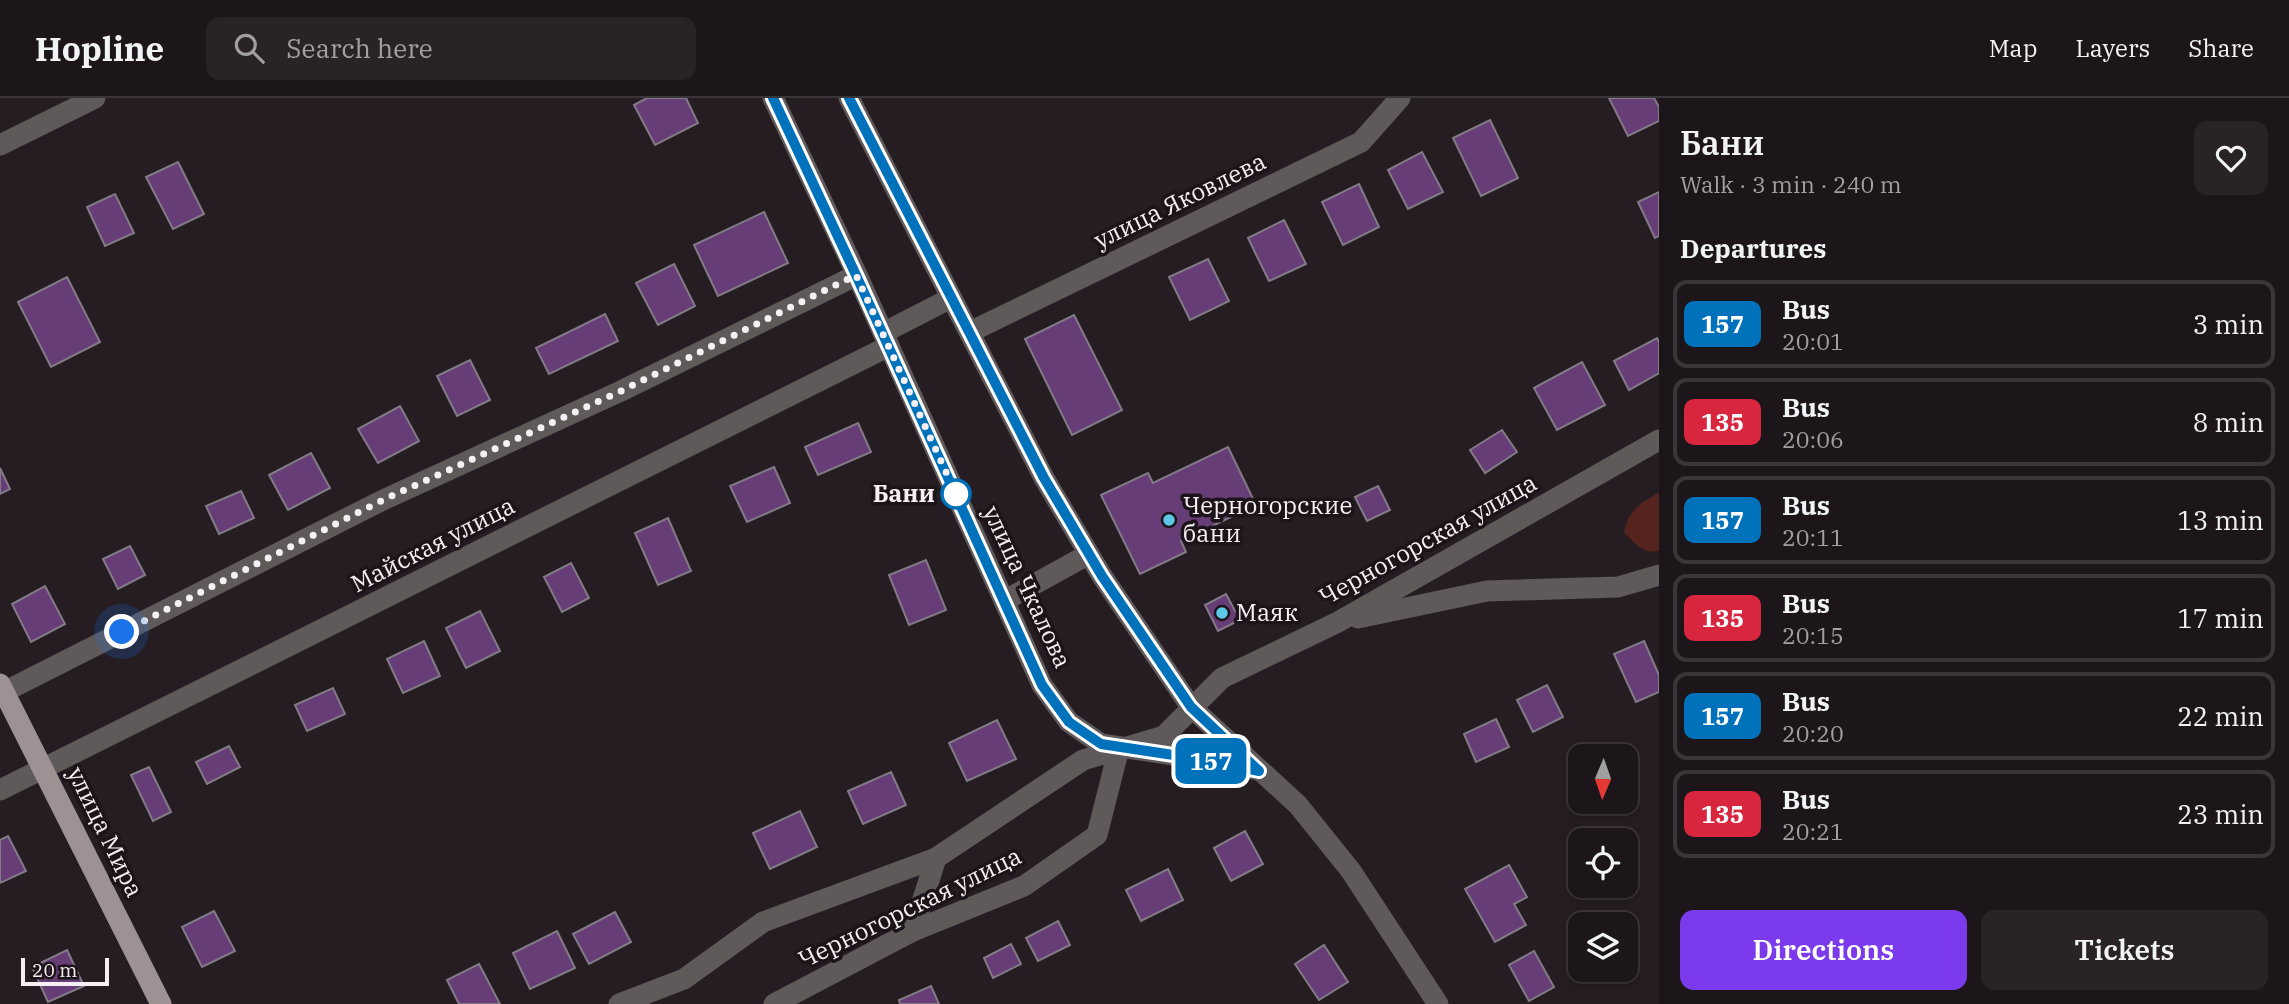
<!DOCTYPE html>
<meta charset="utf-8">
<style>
:root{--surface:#1c161a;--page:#292327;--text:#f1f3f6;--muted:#a09fa2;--line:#3a3539;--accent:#7c3aed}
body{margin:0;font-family:"IBM Plex Serif",serif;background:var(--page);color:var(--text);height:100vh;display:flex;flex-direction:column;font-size:26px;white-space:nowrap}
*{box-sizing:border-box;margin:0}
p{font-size:23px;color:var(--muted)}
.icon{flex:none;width:38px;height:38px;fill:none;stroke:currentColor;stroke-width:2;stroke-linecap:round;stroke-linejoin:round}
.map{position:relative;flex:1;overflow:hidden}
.sheet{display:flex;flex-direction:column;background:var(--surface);width:630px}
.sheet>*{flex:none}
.badge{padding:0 14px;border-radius:10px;font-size:24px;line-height:46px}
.needle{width:46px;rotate:182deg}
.buttons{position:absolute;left:1568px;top:646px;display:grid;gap:14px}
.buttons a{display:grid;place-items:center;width:70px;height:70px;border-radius:14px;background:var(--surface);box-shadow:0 4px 10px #0003,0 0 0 2px var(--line);font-size:35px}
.scale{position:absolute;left:21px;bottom:18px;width:88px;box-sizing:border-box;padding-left:7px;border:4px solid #f6eff4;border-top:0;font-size:19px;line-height:24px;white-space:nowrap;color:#f6eff4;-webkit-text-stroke:5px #1d141a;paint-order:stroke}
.you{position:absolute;width:35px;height:35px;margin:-18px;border:5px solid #fff;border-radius:50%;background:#1a73e8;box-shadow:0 0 0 10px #1a73e833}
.map>.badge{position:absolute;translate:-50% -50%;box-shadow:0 0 0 4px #fff}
h2{padding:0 21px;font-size:26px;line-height:63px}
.round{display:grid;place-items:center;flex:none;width:74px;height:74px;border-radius:14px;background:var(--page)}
.summary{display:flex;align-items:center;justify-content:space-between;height:119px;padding:0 21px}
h1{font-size:33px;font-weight:600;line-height:52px}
.primary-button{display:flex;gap:14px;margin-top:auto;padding:14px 21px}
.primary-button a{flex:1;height:80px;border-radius:14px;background:var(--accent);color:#fff;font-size:28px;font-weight:600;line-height:80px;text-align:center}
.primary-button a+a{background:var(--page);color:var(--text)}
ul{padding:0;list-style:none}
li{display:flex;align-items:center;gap:21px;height:88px;margin:0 14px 10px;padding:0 7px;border:4px solid var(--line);border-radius:14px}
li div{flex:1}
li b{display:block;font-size:26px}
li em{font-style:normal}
li .badge{min-width:77px;font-weight:700;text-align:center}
header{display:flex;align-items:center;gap:42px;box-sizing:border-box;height:98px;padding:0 35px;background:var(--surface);border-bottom:2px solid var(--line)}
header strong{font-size:33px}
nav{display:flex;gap:38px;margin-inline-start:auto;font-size:24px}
.search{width:490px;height:63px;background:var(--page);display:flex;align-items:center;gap:18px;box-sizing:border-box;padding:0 24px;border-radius:14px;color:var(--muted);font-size:26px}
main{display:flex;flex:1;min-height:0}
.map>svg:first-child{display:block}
.green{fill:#55241f}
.building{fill:#663d76;stroke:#827b86;stroke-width:2}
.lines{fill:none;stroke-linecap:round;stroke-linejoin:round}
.minor{stroke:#5f595a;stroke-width:21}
.major{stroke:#9e9193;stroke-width:21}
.line-casing{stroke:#fff;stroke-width:16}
.line{stroke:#0072bc;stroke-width:10}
.walk{stroke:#f6eff4;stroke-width:7;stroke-dasharray:0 12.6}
.stop-dot{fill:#fff;stroke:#0072bc;stroke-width:3.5}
.poi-dot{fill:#5bc8e6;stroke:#1d141a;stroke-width:2.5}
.labels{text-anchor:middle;stroke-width:7;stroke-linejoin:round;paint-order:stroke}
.street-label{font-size:24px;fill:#f6eff4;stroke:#1d141a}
.stop-label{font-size:24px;font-weight:bold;fill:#f6eff4;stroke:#1d141a;text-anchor:end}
.poi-label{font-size:24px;fill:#f6eff4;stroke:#1d141a;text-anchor:start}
</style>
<header>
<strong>Hopline</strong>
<div class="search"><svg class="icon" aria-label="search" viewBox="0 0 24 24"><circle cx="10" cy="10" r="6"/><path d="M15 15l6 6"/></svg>Search here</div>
<nav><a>Map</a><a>Layers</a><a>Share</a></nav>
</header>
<main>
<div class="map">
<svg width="1659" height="906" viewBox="0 0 1659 906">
<rect width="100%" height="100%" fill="#261d23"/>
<path class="green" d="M1659,395v58c-16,4 -25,-8 -35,-19 4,-21 17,-30 35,-39z"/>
<g class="building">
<path d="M647,0h39l12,25 -43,22 -21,-40z"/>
<path d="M1609,0h45l5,9v14l-31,15z"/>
<path d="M1490,22l28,58 -37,18 -28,-58z"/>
<path d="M1422,54l21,40 -35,17 -20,-39z"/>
<path d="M178,64l26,52 -31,15 -27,-52z"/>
<path d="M1359,86l20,43 -36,18 -21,-43z"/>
<path d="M1659,94v44l-4,2 -17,-36z"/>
<path d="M115,96l19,39 -29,13 -18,-39z"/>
<path d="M764,114l24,51 -70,33 -24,-51z"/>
<path d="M1284,122l22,44 -37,17 -21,-43z"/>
<path d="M1208,161l21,42 -39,19 -21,-43z"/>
<path d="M674,166l21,42 -37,19 -22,-42z"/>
<path d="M67,179l33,65 -49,25 -33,-65z"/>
<path d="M605,216l13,27 -69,33 -13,-26z"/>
<path d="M1074,217l48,95 -50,25 -47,-96z"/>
<path d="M1657,240l2,4v31l-30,17 -15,-29z"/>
<path d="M470,262l20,40 -33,16 -20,-40z"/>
<path d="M1582,264l23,43 -48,25 -23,-42z"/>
<path d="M400,308l19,35 -41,22 -20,-34z"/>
<path d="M858,325l13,29 -53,23 -13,-28z"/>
<path d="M1502,332l15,22 -32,21 -15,-23z"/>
<path d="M1228,349l28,58 -75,36 5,11 -46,22 -39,-79 47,-22 5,10z"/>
<path d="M311,355l19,35 -42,22 -19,-35z"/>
<path d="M774,369l16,36 -43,19 -17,-36z"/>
<path d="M0,370l10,21 -10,5z"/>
<path d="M1378,388l12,24 -23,11 -12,-24z"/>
<path d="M241,393l13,27 -35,16 -13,-28z"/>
<path d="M668,420l23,53 -33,14 -23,-52z"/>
<path d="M130,448l15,29 -27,14 -15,-30z"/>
<path d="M926,462l20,50 -37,15 -20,-50z"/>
<path d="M571,465l18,35 -27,14 -18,-35z"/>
<path d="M45,488l20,38 -34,18 -19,-38z"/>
<path d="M1226,496l14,26 -22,11 -13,-26z"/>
<path d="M480,513l20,40 -34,17 -20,-40z"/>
<path d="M424,543l16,35 -37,17 -16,-34z"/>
<path d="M1644,543l15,34v17l-23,10 -22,-48z"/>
<path d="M1547,587l16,32 -30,15 -16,-32z"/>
<path d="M333,590l12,26 -38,17 -12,-26z"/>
<path d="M1496,621l13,28 -33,15 -12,-28z"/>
<path d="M997,622l19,39 -49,22 -18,-38z"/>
<path d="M229,648l11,21 -33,17 -11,-22z"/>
<path d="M149,669l22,45 -18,9 -22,-46z"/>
<path d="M891,674l15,33 -43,19 -15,-33z"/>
<path d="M800,713l17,36 -47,22 -17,-36z"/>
<path d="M1245,733l18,33 -32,17 -17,-33z"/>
<path d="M8,738l18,35 -26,12v-43z"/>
<path d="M1509,767l18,32 -13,7 12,21 -31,17 -30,-53z"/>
<path d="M1168,771l15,31 -42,21 -15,-31z"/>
<path d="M214,813l21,40 -33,16 -20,-40z"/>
<path d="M615,814l16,30 -42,22 -16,-30z"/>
<path d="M1058,823l12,24 -32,16 -12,-23z"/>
<path d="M557,833l18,37 -45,21 -17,-36z"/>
<path d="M1011,846l10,20 -28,14 -9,-20z"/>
<path d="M1324,847l24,37 -29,18 -24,-36z"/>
<path d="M67,852l17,36 -36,16 -16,-35z"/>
<path d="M1534,853l20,36 -25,14 -20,-36z"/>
<path d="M479,866l21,40h-41l-12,-24z"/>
<path d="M931,888l8,18h-39l-1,-4z"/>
</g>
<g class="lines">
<g class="minor">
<path d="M773,0l84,177 185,410 27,37 32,22 105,16 53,10"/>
<path d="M849,0l195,380 58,98 89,131 107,98 53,66 87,133"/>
<path d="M0,47l95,-47"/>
<path d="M970,234l391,-190 39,-44"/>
<path d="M883,235l68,-35"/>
<path d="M1004,503l85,-47"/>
<path d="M1358,520l129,-27 131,-4 41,-12"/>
<path d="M0,596l383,-194 238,-109 236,-116"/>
<path d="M0,692l889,-444"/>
<path d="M913,833l23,-73"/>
<path d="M619,906l65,-25 79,-57 173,-64 147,-98 81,-24 58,-58 116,-56 321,-182"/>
<path d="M774,906l139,-73 111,-45 73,-51 22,-87"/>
</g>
<path class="major" d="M0,586l161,320"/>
</g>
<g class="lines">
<defs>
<path id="line" d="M773,0l83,177 186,410 27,37 32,22 105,16 53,11 -68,-64 -89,-131 -58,-98 -195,-380"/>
</defs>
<use href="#line" class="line-casing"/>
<use href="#line" class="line"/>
<path class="walk" d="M122,534l261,-132 238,-109 235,-116 100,219"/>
</g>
<circle class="stop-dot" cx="956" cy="396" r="14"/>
<g class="poi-dot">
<circle cx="1169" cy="422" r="7"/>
<circle cx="1222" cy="515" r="7"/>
</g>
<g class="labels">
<g class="street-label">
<text transform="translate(1180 103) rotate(-26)" y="8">улица Яковлева</text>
<text transform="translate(1428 442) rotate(-29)" y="8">Черногорская улица</text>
<text transform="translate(433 447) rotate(-27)" y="8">Майская улица</text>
<text transform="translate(1027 489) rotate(65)" y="8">улица Чкалова</text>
<text transform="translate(105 734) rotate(64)" y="8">улица Мира</text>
<text transform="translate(910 810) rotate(-26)" y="8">Черногорская улица</text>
</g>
<g class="stop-label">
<text x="935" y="404">Бани</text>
</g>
<g class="poi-label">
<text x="1183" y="416">Черногорские<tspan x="1183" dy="28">бани</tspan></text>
<text x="1236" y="523">Маяк</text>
</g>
</g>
</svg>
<div class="buttons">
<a><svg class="needle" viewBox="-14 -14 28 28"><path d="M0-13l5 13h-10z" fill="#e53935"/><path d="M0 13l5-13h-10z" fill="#a09fa2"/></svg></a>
<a><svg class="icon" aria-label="locate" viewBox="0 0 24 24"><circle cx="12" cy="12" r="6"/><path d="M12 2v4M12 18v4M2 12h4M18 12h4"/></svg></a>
<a><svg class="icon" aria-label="layers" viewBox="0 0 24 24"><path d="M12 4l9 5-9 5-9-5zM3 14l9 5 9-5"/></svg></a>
</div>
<div class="scale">20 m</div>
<div class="you" style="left:122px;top:534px"></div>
<b class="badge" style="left:1211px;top:663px;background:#0072bc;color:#fff">157</b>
</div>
<section class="sheet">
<div class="summary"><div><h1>Бани</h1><p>Walk · 3 min · 240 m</p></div><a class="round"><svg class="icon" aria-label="heart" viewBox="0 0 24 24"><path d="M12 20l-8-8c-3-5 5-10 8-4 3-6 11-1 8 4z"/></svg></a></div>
<h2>Departures</h2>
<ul>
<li><span class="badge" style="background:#0072bc;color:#fff">157</span><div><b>Bus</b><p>20:01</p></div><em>3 min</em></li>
<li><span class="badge" style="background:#d7263d;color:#fff">135</span><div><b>Bus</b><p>20:06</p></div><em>8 min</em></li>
<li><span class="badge" style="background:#0072bc;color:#fff">157</span><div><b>Bus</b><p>20:11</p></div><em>13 min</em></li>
<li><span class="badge" style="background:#d7263d;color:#fff">135</span><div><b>Bus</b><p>20:15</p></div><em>17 min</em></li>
<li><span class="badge" style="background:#0072bc;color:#fff">157</span><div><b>Bus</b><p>20:20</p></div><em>22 min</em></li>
<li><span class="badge" style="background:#d7263d;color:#fff">135</span><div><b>Bus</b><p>20:21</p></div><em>23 min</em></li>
</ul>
<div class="primary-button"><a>Directions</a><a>Tickets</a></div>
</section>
</main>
